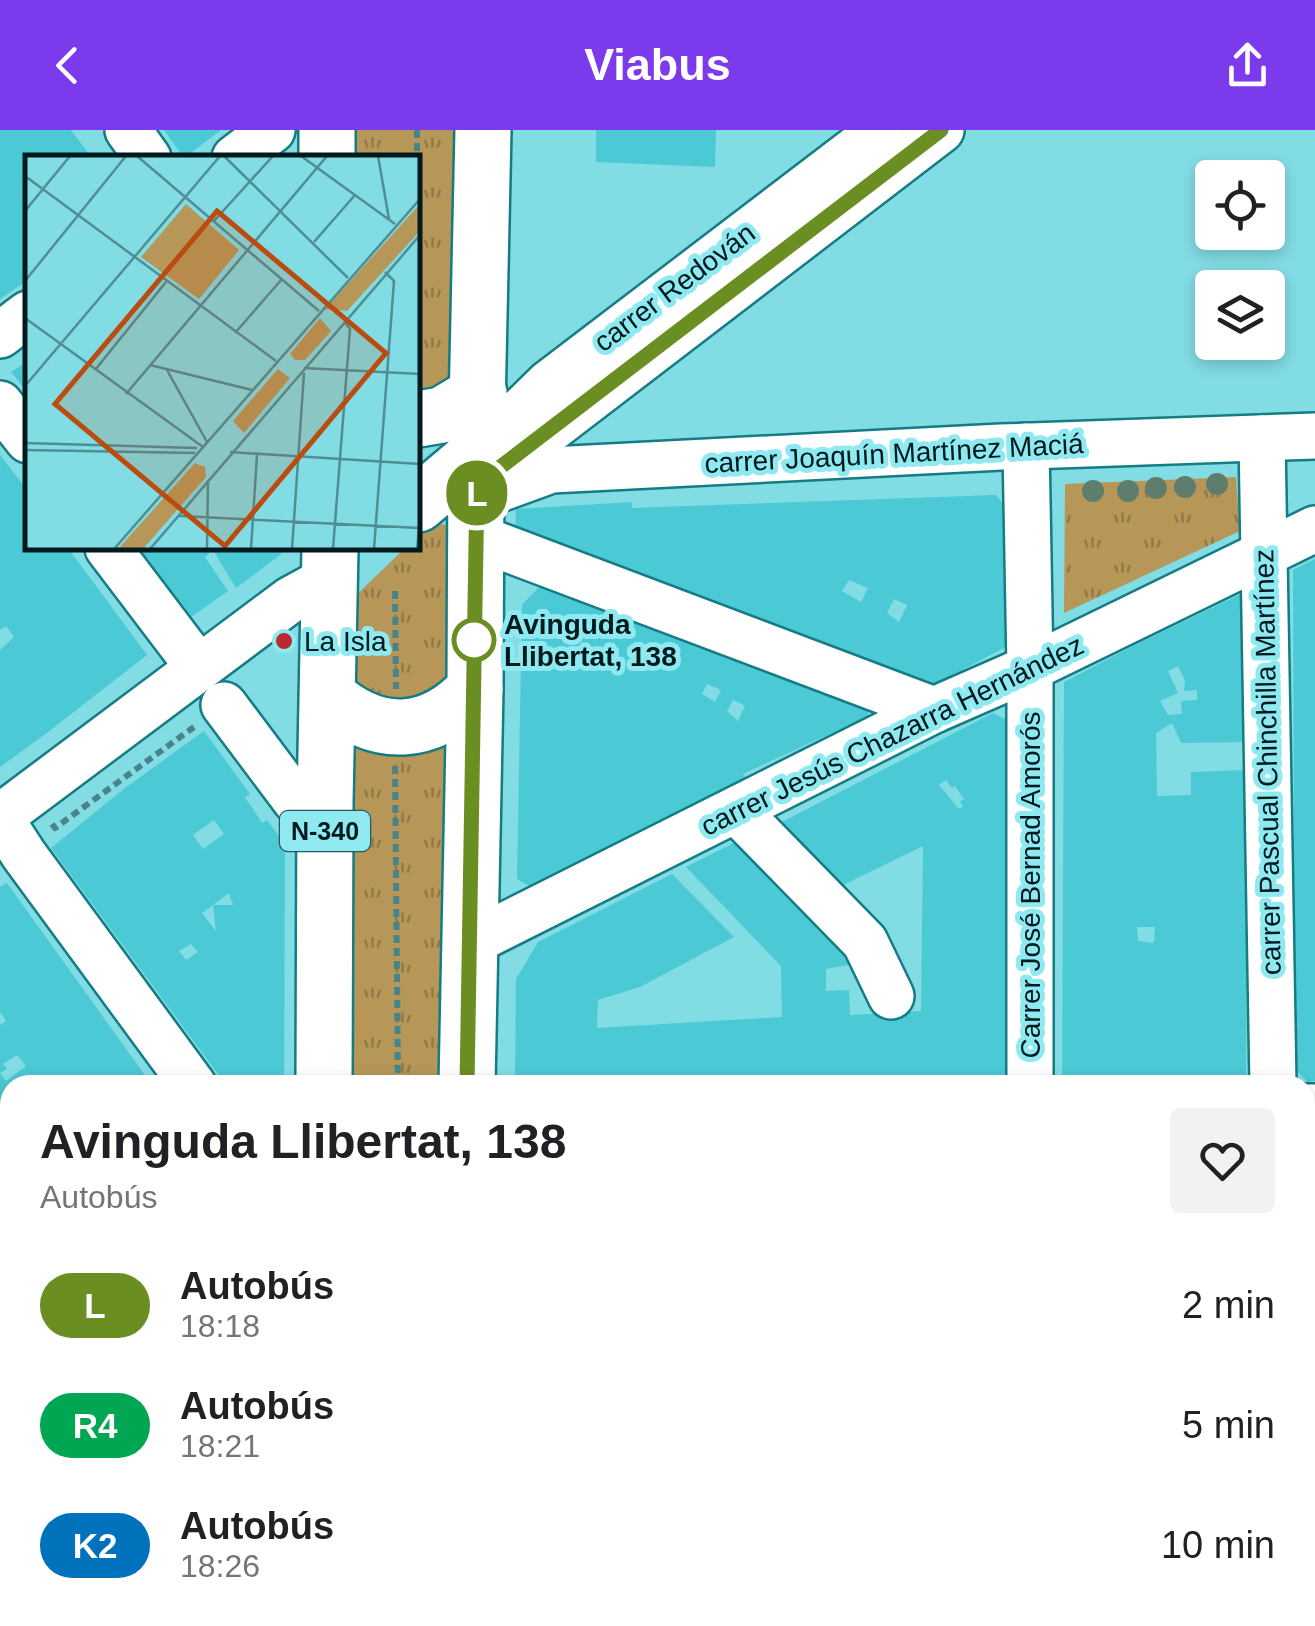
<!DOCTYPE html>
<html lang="es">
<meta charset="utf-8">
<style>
:root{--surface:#fff;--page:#f2f2f2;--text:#202124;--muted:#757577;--accent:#7c3aed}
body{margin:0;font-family:Arial,sans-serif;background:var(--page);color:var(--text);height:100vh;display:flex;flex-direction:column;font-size:38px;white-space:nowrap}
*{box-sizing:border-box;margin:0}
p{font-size:32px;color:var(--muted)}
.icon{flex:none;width:55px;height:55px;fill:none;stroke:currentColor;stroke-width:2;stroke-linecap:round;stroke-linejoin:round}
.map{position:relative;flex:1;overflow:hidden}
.panel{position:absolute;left:0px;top:945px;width:1315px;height:552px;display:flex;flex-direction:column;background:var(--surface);border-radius:30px 30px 0 0;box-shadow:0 5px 15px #0003}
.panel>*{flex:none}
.badge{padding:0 20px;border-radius:32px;font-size:35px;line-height:65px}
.fabs{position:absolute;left:1195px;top:30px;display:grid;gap:20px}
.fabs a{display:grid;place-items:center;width:90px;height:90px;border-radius:10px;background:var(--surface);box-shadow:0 5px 15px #0003;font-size:50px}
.map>.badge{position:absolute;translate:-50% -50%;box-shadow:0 0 0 5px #fff}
.round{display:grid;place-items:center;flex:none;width:105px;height:105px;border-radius:10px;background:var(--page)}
.headline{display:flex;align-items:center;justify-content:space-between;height:170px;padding:0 40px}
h1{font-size:48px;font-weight:700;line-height:75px}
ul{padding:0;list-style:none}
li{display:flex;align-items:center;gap:30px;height:120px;padding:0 40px}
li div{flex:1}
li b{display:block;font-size:38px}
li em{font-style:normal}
li .badge{min-width:110px;font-weight:700;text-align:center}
header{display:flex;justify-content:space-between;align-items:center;height:130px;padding:0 40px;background:var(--accent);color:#fff;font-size:45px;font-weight:700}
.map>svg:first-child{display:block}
.grass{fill:url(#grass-tufts)}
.building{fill:#4bc9d4;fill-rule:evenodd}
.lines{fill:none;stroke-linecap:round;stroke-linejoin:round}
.minor-casing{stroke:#147c84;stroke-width:50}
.major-casing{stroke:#147c84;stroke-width:60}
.highway-casing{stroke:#147c84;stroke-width:60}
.path{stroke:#48858b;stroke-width:6;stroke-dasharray:8 5;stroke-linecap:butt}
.minor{stroke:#fff;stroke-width:45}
.major{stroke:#fff;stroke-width:55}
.highway{stroke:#fff;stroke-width:55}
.tree{fill:#5e7d6d}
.line-casing{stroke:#fff;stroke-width:22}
.line{stroke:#6b8e23;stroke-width:15}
.stop-dot{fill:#fff;stroke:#6b8e23;stroke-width:5}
.poi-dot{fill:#ba2932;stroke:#8fe9f1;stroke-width:4}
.labels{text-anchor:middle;stroke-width:10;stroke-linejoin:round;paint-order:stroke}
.shield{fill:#8fe9f1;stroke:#2b585d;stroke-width:2.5}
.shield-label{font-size:25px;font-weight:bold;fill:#001a1d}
.street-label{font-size:28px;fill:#001a1d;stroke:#8fe9f1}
.stop-label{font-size:28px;font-weight:bold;fill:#001a1d;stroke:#8fe9f1;text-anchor:start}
.poi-label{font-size:28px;fill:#001a1d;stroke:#8fe9f1;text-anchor:start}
.inset-road{fill:none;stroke:#4e8e94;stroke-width:2.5}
.view{fill:#ba4c0f;fill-opacity:0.15;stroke:#ba4c0f;stroke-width:5}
.inset-edge{fill:none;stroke:#001a1d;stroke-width:5}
</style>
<header><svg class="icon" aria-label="back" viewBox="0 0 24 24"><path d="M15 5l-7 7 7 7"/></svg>Viabus<svg class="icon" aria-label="share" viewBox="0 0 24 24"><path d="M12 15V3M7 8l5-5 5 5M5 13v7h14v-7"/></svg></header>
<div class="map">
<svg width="1315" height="1496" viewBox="0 0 1315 1496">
<defs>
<pattern id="grass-tufts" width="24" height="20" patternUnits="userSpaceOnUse" patternTransform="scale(2.5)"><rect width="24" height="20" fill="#b69758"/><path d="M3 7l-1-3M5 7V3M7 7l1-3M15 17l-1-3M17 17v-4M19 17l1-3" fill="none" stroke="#927a48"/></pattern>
</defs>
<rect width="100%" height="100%" fill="#82dce4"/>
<g class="grass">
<path d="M353,0h115l-17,262 -33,18v-252h-65z"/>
<path d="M1236,347l4,54 -176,82 1,-129z"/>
<path d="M443,394l10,5 7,152 -27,29 -84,-10v-98l56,-54h13v-12l10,-10z"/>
<path d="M342,591l116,2 -2,362h-112z"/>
<path d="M1315,1007v398h-10v-397z"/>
</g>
<g class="building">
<path d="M0,0h71l21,28h-64v122l-28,19z"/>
<path d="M164,0h57l-37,28z"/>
<path d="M596,0h120l-1,37 -119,-5z"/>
<path d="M28,231v32l-17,-21z"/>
<path d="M0,325l28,36v57h40l79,107 -99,77 -48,35v-117l14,-13 -8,-11 -6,4z"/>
<path d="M996,365l9,11 1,141 -73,38 -418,-142 1,-34 116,-7v6zM849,450l19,8 -7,14 -19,-11zM894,469l13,6 -8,17 -12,-9z"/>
<path d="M139,418h146l-5,7 -44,33 -23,-38 -8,7 23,34 -37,26z"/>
<path d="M1315,429v522l-7,1 -13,-13 -2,-499z"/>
<path d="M543,453l327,119 -2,14 -125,58 4,6 -218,106 -12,-7 5,-274zM707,554l14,6 -6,12 -13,-8zM733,570l12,6 -7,15 -11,-10z"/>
<path d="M1239,465l9,3 -1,144 -66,1 -9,-20 -16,10 1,63 34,-1v-23l57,-2 -2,315h-184l2,-403 71,-37zM1178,536l7,15 -1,10 13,-1v10l-16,1 1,13 -14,1 -8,-14 18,-8 -10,-22zM1137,797h18l-1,16 -16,-2z"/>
<path d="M993,583l16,8 -4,160 2,204h-492l1,-106 22,-37 134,-68 62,63 -94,50 -42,13 -1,28 185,-11 -1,-51 -95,-99 54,-27 94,97 13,21 1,7 -22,4v22l23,-1 1,25 71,-4 2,-165 -84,41 -61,-63zM946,650l6,8 3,-2 9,13 -4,2 3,6 -5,1 -19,-23z"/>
<path d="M204,601l46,63 -5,3 17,26 5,-3 18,24 -1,241h-58l-175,-237 74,-60zM214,690l10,14 -21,15 -10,-14zM229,763l4,12h-20l3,26 -14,-18 11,-8zM191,814l7,8 -12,8 -7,-9z"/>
<path d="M7,753l145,202h-142v120l-10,-14v-166l6,-4 -6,-9v-125zM17,925l9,11 -20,15 -6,-8 7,-4 -4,-5z"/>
<path d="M0,1156l10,14v146l-10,7z"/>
<path d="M121,1488h116l6,8h-116z"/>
<path d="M580,1488h140v8h-141z"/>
<path d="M1064,1488h199l-1,8h-198z"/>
</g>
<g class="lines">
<defs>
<g id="minor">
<path d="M128,0l20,28"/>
<path d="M235,28l37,-28"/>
<path d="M0,205l28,-21"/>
<path d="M0,274l28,36"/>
<path d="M1262,308l11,647"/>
<path d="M1026,316l4,222v417"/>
<path d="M476,325l72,-71 333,-254"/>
<path d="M483,351l458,-351"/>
<path d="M477,367l74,-27 450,-23 314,-11"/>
<path d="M476,407l458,173"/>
<path d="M108,418l91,120"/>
<path d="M224,575l72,96 29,2"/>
<path d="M736,680l129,132 26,54"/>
<path d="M0,687l290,-217 40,-22"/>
<path d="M0,688l24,37 169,230"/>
<path d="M470,813l464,-233 96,-42 285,-139"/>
<path d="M1305,977h10"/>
<path d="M0,1102l10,14"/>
<path d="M1305,1436h10"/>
<path d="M1030,1488v8"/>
<path d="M1286,1496v-8"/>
</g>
<path id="major" d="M0,1355l10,-8"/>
<g id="highway">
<path d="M327,0v28"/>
<path d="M418,289l24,-4 37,-22"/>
<path d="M418,374l58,-49"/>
<path d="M328,566c50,44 102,41 147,-7"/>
<path d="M324,955l1,-282 5,-255"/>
<path d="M467,955l8,-396 1,-234 7,-325"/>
<path d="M317,1496v-8"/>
<path d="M465,1496v-8"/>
</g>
</defs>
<use href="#minor" class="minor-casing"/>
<use href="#major" class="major-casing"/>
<use href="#highway" class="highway-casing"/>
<g class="path">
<path d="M417,0v28"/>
<path d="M418,82v85"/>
<path d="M395,461l1,98"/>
<path d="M395,636l3,319"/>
<path d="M52,694l3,4 139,-101"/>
<path d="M1305,1181l10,-9"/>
<path d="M1305,1266l10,10"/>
</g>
<use href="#minor" class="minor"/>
<use href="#major" class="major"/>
<use href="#highway" class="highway"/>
</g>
<g class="tree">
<circle cx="1217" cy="354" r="11"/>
<circle cx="1185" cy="357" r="11"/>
<circle cx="1156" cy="358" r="11"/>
<circle cx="1093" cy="361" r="11"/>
<circle cx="1128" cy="361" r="11"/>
</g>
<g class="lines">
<defs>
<path id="line" d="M467,955l10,-600 464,-355"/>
</defs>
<use href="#line" class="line-casing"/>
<use href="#line" class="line"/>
</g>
<circle class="stop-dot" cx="474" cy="510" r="20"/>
<circle class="poi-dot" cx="284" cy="511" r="10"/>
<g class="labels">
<rect class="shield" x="280" y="681" width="90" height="40" rx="8"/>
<g class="shield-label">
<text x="325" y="710">N-340</text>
</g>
<g class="street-label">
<text transform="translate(674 157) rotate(-37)" y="10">carrer Redován</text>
<text transform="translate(894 323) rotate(-3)" y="10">carrer Joaquín Martínez Maciá</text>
<text transform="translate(892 605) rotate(-26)" y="10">carrer Jesús Chazarra Hernández</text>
<text transform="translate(1267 632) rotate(-91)" y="10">carrer Pascual Chinchilla Martínez</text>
<text transform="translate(1030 755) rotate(-90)" y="10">Carrer José Bernad Amorós</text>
</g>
<g class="stop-label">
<text x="504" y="504">Avinguda<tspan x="504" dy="32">Llibertat, 138</tspan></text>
</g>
<g class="poi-label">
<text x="304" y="521">La Isla</text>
</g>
</g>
<g transform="translate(25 25)">
<rect width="395" height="395" fill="#82dce4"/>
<path d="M161,49l53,46 -40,49 -58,-42zM395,49v27l-73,80 -22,-2zM295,163l11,13 -26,29h-10l-5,-6zM253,214l12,9 -46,55 -11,-12zM170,308l10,4 1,10 -63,72h-25z" fill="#b69758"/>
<path class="inset-road" d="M112,1l182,155M199,1l124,122M276,1l94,68M353,1l11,63M0,21l251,185M0,56l45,-55M189,66l59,-65M289,87l41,-47M0,126l101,-125M0,163l178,129M210,178l47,-54M125,210l102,25M279,213l116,6M70,215l71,-88M142,215l40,72M0,231l195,-230M101,239l201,-238M0,288l172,5M0,295l170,3M205,297l190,12M155,361l240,12M89,394l306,-350M125,394l270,-314M182,394l1,-69M226,394l6,-94M267,394l12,-176M308,394l17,-220 -6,-8M349,394l20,-268 -9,-9M392,394l3,-33"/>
<path class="view" d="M192,56l169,142 -161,193 -170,-142z"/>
<rect width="395" height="395" class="inset-edge"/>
</g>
</svg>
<div class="fabs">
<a><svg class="icon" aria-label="locate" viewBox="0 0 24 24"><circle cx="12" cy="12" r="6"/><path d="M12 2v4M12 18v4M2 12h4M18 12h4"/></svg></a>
<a><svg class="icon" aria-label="layers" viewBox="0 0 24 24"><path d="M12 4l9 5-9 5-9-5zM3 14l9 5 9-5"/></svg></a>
</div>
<b class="badge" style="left:477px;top:363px;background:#6b8e23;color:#fff">L</b>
<section class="panel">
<div class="headline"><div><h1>Avinguda Llibertat, 138</h1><p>Autobús</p></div><a class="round"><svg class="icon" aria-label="heart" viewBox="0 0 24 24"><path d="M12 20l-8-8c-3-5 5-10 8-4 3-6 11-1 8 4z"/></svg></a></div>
<ul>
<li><span class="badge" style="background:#6b8e23;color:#fff">L</span><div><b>Autobús</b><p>18:18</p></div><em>2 min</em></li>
<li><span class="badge" style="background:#00a651;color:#fff">R4</span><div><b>Autobús</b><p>18:21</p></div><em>5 min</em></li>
<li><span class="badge" style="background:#0072bc;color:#fff">K2</span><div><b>Autobús</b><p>18:26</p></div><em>10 min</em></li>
</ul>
</section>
</div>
